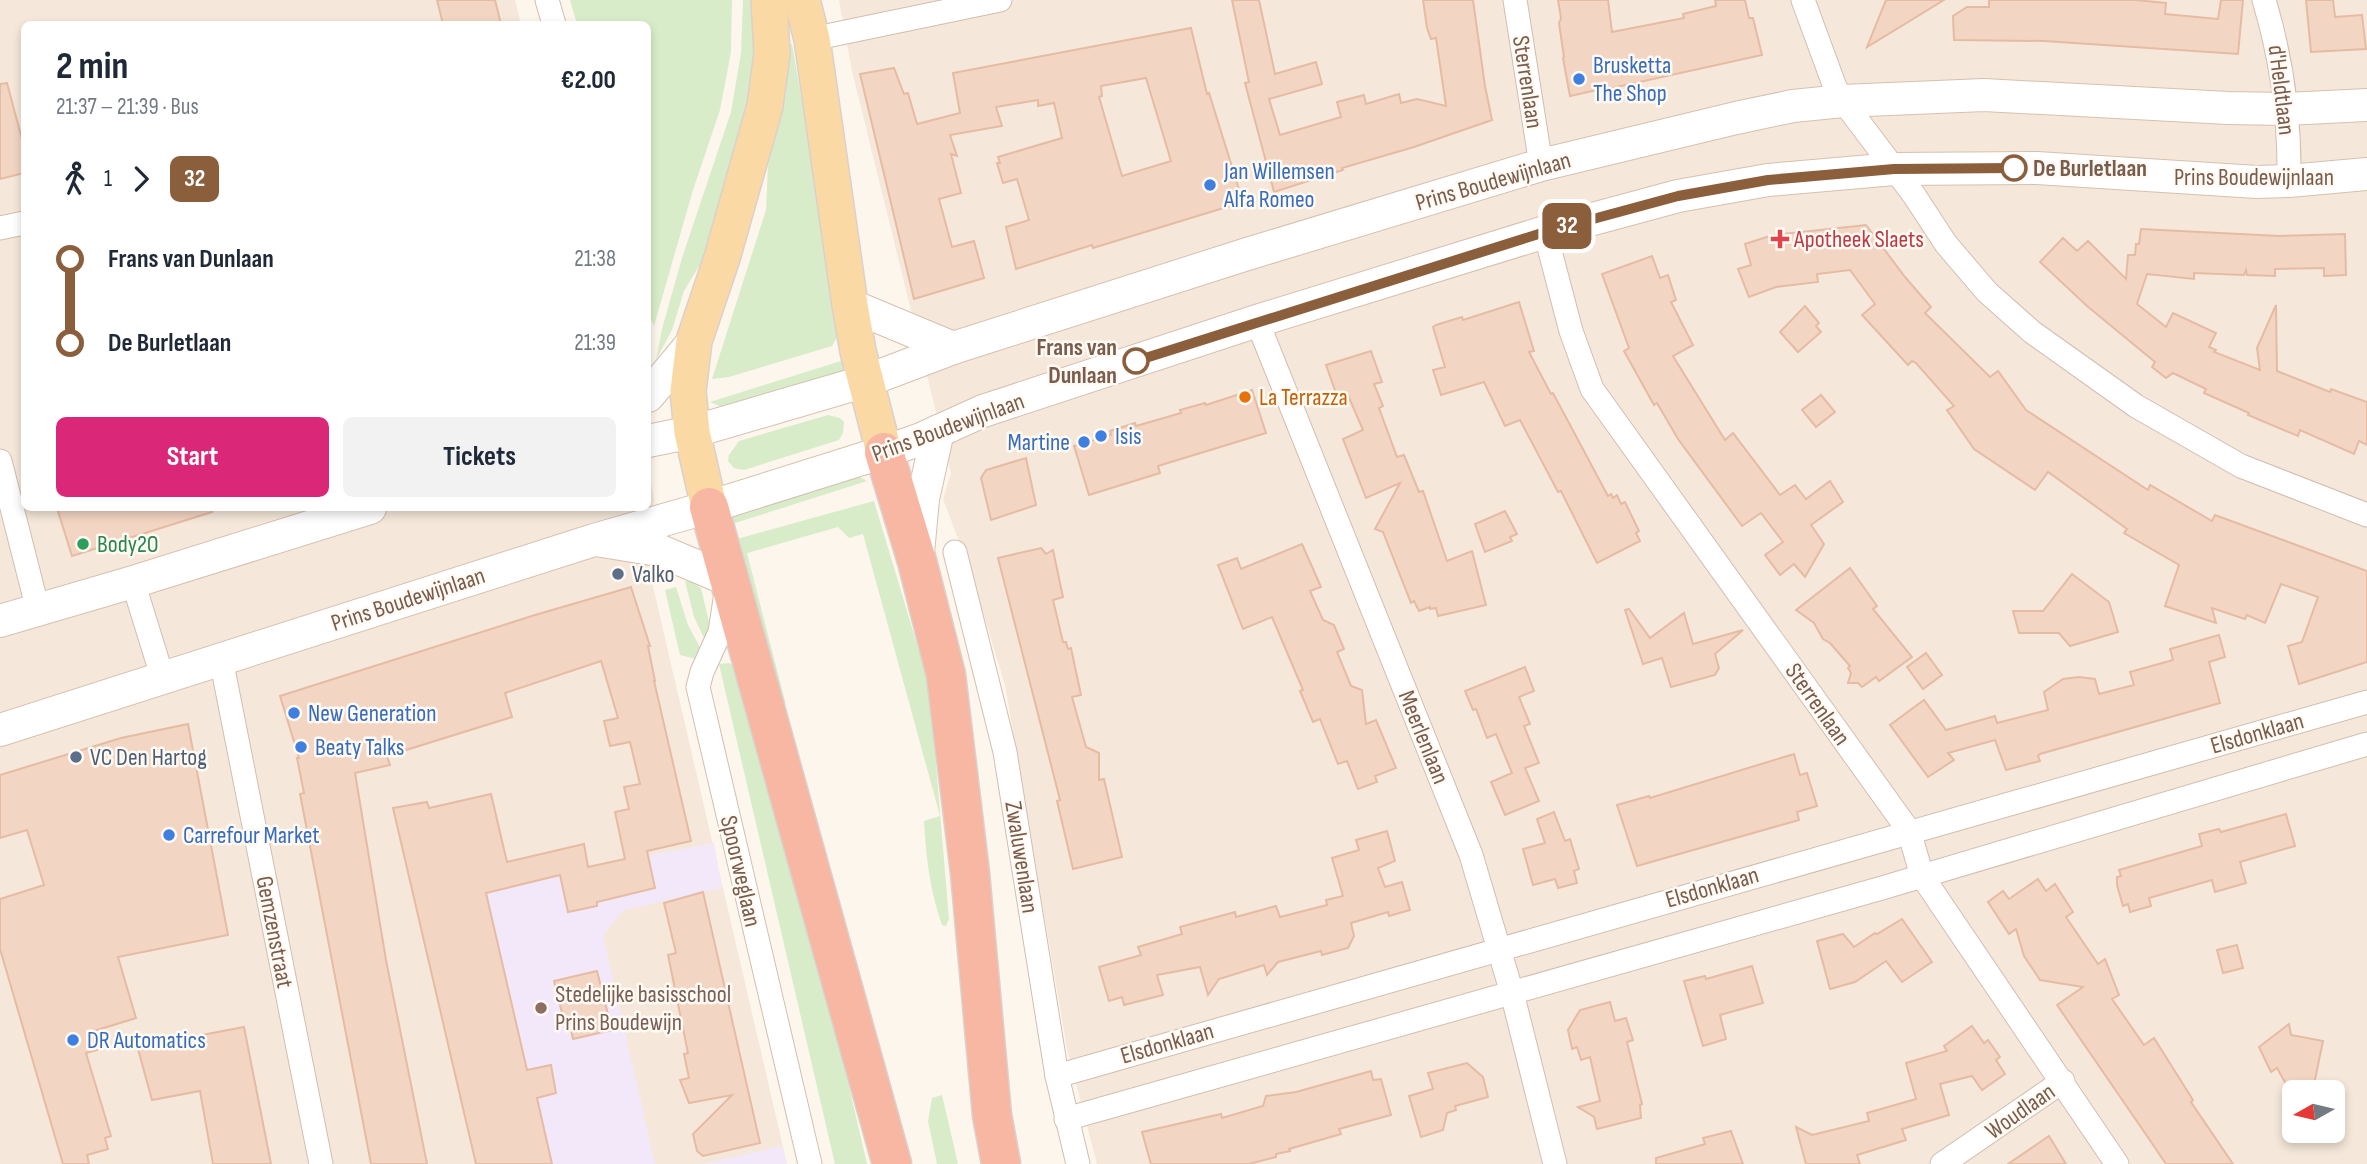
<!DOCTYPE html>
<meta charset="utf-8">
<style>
:root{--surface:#fff;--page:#f2f2f3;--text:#1f2937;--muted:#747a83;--accent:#db2777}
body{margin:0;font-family:"Sofia Sans Condensed",sans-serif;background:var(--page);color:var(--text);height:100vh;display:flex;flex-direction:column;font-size:26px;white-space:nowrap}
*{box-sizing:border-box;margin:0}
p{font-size:23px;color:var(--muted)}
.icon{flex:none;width:38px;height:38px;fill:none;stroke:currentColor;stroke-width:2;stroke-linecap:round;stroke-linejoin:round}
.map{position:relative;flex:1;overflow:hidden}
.side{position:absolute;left:21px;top:21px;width:630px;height:490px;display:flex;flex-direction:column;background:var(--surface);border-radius:10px;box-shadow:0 4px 10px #0003}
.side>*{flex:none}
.badge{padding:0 14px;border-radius:10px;font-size:24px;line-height:46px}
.needle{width:46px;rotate:262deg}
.fabs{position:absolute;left:2282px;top:1080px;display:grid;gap:14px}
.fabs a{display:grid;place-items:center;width:63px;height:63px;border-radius:10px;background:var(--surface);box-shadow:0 4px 10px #0003;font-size:35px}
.map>.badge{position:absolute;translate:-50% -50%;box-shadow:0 0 0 4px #fff}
.legs{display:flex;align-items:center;gap:10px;height:77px;padding:0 35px;font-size:23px}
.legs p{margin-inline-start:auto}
.head{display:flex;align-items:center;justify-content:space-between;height:119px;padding:0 35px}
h1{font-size:38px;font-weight:700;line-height:52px}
.cta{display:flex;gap:14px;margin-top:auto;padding:14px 35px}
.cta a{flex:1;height:80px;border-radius:10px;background:var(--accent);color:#fff;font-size:28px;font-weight:700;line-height:80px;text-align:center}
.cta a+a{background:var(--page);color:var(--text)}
ul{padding:0 35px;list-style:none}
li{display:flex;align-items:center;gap:24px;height:84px;font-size:26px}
li i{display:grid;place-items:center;width:10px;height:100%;margin:0 9px;background:currentColor}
li i::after{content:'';width:18px;height:18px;margin:-9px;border:5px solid;border-radius:50%;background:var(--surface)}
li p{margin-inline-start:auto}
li:first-child i{background:linear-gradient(#0000 50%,currentColor 0)}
li:last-child i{background:linear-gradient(currentColor 50%,#0000 0)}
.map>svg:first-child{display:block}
.residential{fill:#f5e8da;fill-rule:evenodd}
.education{fill:#f3e8fa}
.green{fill:#d8ecc9}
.building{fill:#f3d5c3;stroke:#e6bba3;stroke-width:2;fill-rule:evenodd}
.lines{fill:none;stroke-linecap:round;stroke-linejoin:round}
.street-casing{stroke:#d1beb0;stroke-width:25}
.secondary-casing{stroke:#d6c0b0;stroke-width:34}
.primary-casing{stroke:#dad1cd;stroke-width:38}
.highway-casing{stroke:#dad1cd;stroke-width:41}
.street{stroke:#fff;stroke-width:23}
.secondary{stroke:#fff;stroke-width:32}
.primary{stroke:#fbd9a5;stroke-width:35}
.highway{stroke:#f7b7a3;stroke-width:38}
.line-1-casing{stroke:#fff;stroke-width:16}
.line-1{stroke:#8b5e3c;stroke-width:10}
.shop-dot{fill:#3f7fe0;stroke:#fffaf3;stroke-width:2.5}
.stop-1-dot{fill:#fff;stroke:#8b5e3c;stroke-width:3.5}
.health-dot{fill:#e0444e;stroke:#fffaf3;stroke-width:2.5}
.food-dot{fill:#e8710a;stroke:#fffaf3;stroke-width:2.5}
.leisure-dot{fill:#2e9e5b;stroke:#fffaf3;stroke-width:2.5}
.service-dot{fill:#5c6f8a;stroke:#fffaf3;stroke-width:2.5}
.education-dot{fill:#8d6e63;stroke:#fffaf3;stroke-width:2.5}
.labels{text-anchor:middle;stroke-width:5;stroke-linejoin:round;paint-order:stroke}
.shop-label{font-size:24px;fill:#366cbe;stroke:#fffaf3;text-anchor:start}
.street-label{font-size:24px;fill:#7a5c4d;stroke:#fffaf3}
.stop-label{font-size:24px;font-weight:bold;fill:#7a5c4d;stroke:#fffaf3;text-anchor:start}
.health-label{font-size:24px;fill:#be3a42;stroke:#fffaf3;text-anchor:start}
.food-label{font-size:24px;fill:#c56008;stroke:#fffaf3;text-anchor:start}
.leisure-label{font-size:24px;fill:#27864d;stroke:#fffaf3;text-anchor:start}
.service-label{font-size:24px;fill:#4e5e75;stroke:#fffaf3;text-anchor:start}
.education-label{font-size:24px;fill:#785e54;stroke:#fffaf3;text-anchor:start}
</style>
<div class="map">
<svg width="2367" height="1164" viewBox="0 0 2367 1164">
<rect width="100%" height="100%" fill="#fdf6ec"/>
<g class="residential">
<path d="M0,0h515l6,24h-497v484h624v-43l6,34 -8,57 141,608h-787z"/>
<path d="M839,0h1528v1164h-1270l-30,-115 -62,-364 -35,-115 -27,-71 8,-26 -99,-402zM2294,1092h39v38h-39z"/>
</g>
<g class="education">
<path d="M714,843l8,45 -98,22 -21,25 52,229h-156l-65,-285 150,-34 5,22z"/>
<path d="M782,1146l5,18h-83z"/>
</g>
<g class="green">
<path d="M570,0h162l-1,52 -11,58 -27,80 -39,136 -6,-14v-288h-71z"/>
<path d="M743,0h11l2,39 -7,64 -42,150 -23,38 -12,39 -16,30 6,-31 20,-71 49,-146 10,-59z"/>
<path d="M792,44l18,104 28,188 -6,10 -103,31 -17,2 54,-169 2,-44 18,-71 2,-50z"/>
<path d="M844,360l1,6 -2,5 -121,36 -12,-5z"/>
<path d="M828,415l12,3 4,4 -1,11 -4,7 -95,30 -10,-2 -6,-7 1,-6 10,-14z"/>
<path d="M858,476l9,5 -138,44v-6l4,-5z"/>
<path d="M874,501l48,160 12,21 6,47 -5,24 14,166 -3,7 -4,-1c-12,-34 -16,-68 -18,-104l16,-5 -77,-282 -14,4 -11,-11 -91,26 39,152 -17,-30 -36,-135z"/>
<path d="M685,581l8,1 8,6 10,43 -5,11 -12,-25z"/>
<path d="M676,587l12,38 14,26 -6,8 -16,-4 -15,-65z"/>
<path d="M729,663l8,4 98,359 32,138h-32l-116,-500z"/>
<path d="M942,1095l16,69h-21l-9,-43 4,-23z"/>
</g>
<g class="building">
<path d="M437,0h58l6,24h-58z"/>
<path d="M1232,0h27l16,74 41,-12 6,22 -53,15 11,36 61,-18 -4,-15 27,-7 2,9 33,-10 2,9 16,-4 29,7 -10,-68 -5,1 -4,-11 -4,-28h50l12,86 7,34 -78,27 -72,21 1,2 -69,22 -29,-109 4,-1z"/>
<path d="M1558,0h50l4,32 72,-14 -1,-4 33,-8 -1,-6h30l4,18h4l9,37 -163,36 -2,-1 -27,6 -7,-38 1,-1 -5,-34 2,-5z"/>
<path d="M1886,0h58l-77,47z"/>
<path d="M1989,0h147l30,3 -1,11 53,5 3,-19h22l-5,54 -194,-13 -90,-1 -1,-24 14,-9h22z"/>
<path d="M2306,0h27l2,17 27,-2 4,34 -55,3z"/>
<path d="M1191,28l16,66 2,-1 34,109 -150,46 -1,-3 -76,24 -10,-42 23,-7 -12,-41 -14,4 -6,-20h3l-2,-6 64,-19 -8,-35 -16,3v-6l-42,7 6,19 -52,9 7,21 -6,-2 10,39 -22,6 13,48 22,-6 10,37 -70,21 -54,-225 34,-6 10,26 4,-1 9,31 43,-11 -7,-40zM1146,78l25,83 -49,15 -23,-79 3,-1 -1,-10z"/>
<path d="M7,83l17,64v26l-24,6v-95z"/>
<path d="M1866,225l39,52 26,30 -6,6 65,64 8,-6 28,39 122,80 2,-5 62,36 3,-6 152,56v91l-68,22 -11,-38 14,-4 16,-45 -37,-13 -16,39 -18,-8 -2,4 -33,-11 4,15 -51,-17 14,-41 -55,-32 3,-4 -79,-57 -13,18 -61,-41 -27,-39 7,-4 -38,-43 -4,-2 -4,4 -46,-50 13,-11 -25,-34 -33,4 1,8 -42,5 -27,10 -11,-28 13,-4 -6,-21 28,-9z"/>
<path d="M2141,229l138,7 66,-2 1,41 -22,1v-8l-49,1v7l-28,-1 -1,-5 -2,5 -50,-2v6l-47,-5 -10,30 29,23 7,-14 43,20 -7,14 7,3 -2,2 46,18 -3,-22 19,-43 1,66 53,21 1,-3 36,13v43l-8,-4 -5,13 -54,-24 -2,6 -50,-21 1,-2 -45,-20 2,-4 -33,-16 -7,5 -14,-11 3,-5 -68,-56 -47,-44 23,-24 14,13 11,-10 38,38 2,-24h7l1,-11h3z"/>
<path d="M1652,256l8,22 8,-3 8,25 -5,2 22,43 -20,11 52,84 8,-7 47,62 15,-10 11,14 24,-18 13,21 -32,23 13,19 -19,33 -11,-13 -14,11 -15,-20 18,-13 -22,-29 -19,13 -64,-87 -21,-36 -3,2 -30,-54 5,-3 -27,-74z"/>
<path d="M1519,302l15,49 -5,1 22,42 2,-1 55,103 3,-2 2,4 4,-3 4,9 4,-2 14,29 -3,2 4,8 -43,22 -36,-72 -3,1 -38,-72 -15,6 -21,-44 -43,13 -8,-25 12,-3 -12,-40 3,-2 26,-8 1,3z"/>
<path d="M1805,306l14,17 -3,3 5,6 -23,20 -18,-20z"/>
<path d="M1371,351l11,31 -8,2 9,22 -4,2 18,49 7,-2 15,37 4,-1 24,70 25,-10 14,54 -48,11 -2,-8 -6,1v-2l-11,4 -5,-10 -3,2 -28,-71 -8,-3 25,-46 -34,15 -23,-59 20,-9 -16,-37 -10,3 -11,-31z"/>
<path d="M1252,390l14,43 -108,33 2,7 -71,22 -15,-49 37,-11 -1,-4 25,-8 1,3 45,-13 -1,-3 25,-7 1,2z"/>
<path d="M1821,395l14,17 -19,15 -14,-17z"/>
<path d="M1026,458l10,47 -45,15 -10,-42 5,-8z"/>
<path d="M57,508h154l1,4 -140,44z"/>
<path d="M1505,511l12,23 -7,3 2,4 -27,11 -10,-28z"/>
<path d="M1302,544l19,43 -11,4 13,29 11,5 10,24 -7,3 14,34 11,4 4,34 10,-4 20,48 -21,8 2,6 -19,7 -11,-28 -9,3 -18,-45 -7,3 -13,-31 3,-1 -31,-73 -29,12 -25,-64 19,-7 4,11z"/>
<path d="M1041,548l5,6 7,-4 10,47 -10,3 10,42h3l2,7 3,-1 10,47 -9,2 14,50 13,6v27l5,-1 18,78 -49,12 -16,-68 3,-1 -62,-242z"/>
<path d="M1850,568l27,38 -4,3 39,48 -33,24 -3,-4 -14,10 -4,-4h-10l3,-10 -3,-5 2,-2 -20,-23 -7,-4 -9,-16 -18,-13z"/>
<path d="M2072,574l37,28 9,30 -48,14 -11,-13h-40l-6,-22h30z"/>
<path d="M631,587l19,59h-2l7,35h-1l37,160 -44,10 8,37 -58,14v4l-29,6 -8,-37 -74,18 41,177 24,-5 5,28 -19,5 15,66h-76l-83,-356 34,-6 2,6 62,-14 16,68 77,-18 4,23 37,-8 -10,-47 14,-3 -5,-22 16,-3 -10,-42 -20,4 -6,-25 14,-3 -17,-57 -96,32 7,24 -125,39 3,9 -35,8 31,187 41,204h-56l-71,-370 4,-1 -7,-35h2l-19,-62 255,-81z"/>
<path d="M1629,609l21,29 34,-25 9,31 50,-14 -28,24 4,14 -4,7 -44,12 -9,-29 -19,6 -18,-54z"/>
<path d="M2219,635l6,22 -16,5 11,41 -180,51 -2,2 2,5 -34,9 -11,-30 -47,13 6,7 -26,17 -38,-52 34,-25 22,30 49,-14 2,7 51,-13 -4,-18 19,-13 16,-2 16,2 4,15 35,-9 -4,-13 43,-12 -3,-11z"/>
<path d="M1926,653l16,22 -19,14 -16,-22z"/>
<path d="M1525,667l9,24 -15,6 11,27 -6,2 15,37 -14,5 14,33 -34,14 -14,-33 21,-9 -16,-39 -9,4 -11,-29 -3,1 -8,-19z"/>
<path d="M188,724l40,211 -110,22 18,61 -45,14 6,18 -11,3 25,83 -6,2 3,11 -21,6 2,9h-26l-63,-215v-50l44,-14 -17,-55 -27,8v-63l121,-37z"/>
<path d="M1794,754l6,21 7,-2 10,33 -20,6 2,8 -162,46 -20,-61 32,-9 1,2z"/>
<path d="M1554,812l11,29 5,-2 9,30 -5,2 3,12 -19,5 -3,-9 -22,6 -10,-36 22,-6 -8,-24z"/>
<path d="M2286,814l9,32 -55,16 6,21 -31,9 -3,-12 -63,18 2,8 -21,6 -2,-8 -5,2 -6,-21v-8l4,-1 -2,-6 83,-24 -3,-12 20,-5 2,3z"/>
<path d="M1387,831l8,30 -17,7 7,19 17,-5 8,28 -21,6 -1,-4 -37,11 3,13 -6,12 -26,7 -1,-4 -43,11 -11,13 -3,-10 -45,14 -11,16 -8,-28 -43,8 6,20 -39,10 -2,-8 -13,4 -10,-34 42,-12 -3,-8 44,-13 -2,-7 55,-15 1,5 40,-11 4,11 47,-12 -1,-5 17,-4 -11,-38 27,-8 -3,-10z"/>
<path d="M2038,879l8,12 9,-7 18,28 -7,5 32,47 7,-5 14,36 -7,4 32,46 10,-7 39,62 -2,2 42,62h-67l-19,-28 -90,-131 26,-18 -43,-7 -16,-24 -8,-27 -7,5 -21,-32 15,-11 6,8z"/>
<path d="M703,892l57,251 -57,13 -6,-5 -4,-17 39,-39 -43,8 -9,-23 9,-2 -5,-24 4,-1 -20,-98 8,-2 -12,-50z"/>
<path d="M1902,919l30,43 -30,20 -16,-21 -31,21 -25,7 -13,-48 26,-7 11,13 21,-14 2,1z"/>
<path d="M2237,945l6,23 -20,5 -6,-23z"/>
<path d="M1752,966l11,37 -43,12 6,24 -23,7 -19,-65 21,-5 1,3z"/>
<path d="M597,971l15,59 -39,9 -4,-19 -5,1 -10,-40z"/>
<path d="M1610,1002l5,19 11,-3 7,22 -6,2 15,62 -2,1 1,13 -44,11 -3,-12 -16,-10 22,-6 -10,-44 -9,3 -4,-13 -5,2 -4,-19 12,-20z"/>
<path d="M2289,1024l2,11 32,6 -10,48 -11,-2 -11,6 -14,-25 -6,4 -12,-25z"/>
<path d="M1972,1026l12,17 4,-3 12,17 -4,3 9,14 -23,16 -10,-14 -32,8 9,31 -47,14 4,11 -49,15 3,9h-54l-10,-37 16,8 57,-14 -2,-8 49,-14 -10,-36 41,-12 -3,-5z"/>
<path d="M244,1027l27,137h-58l-13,-73 -48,9 -17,-62 24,-3 1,8z"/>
<path d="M1467,1063l16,14 5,20 -33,9 1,4 -9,3 -4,17 -22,7 -12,-41 24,-7 -5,-16z"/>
<path d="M1371,1071l2,9 8,-1 10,36 -52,14 2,5 -52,15 1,2 -14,3v3l-27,7h-98l-9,-32 79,-18 1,4 41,-12 3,-10 30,-4z"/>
<path d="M1731,1131l12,33h-87v-6l49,-14 -2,-6z"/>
<path d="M2049,1136l17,28h-58z"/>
</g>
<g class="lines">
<defs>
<g id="street">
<path d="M547,0l7,24"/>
<path d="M1515,0l26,165"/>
<path d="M1803,0l32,87 8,14 71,94 32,49 41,48 45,40 104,74 105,60 126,49"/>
<path d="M2264,0c18,60 26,119 25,181"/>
<path d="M812,39l188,-39"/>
<path d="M0,228l24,-5"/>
<path d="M1545,232l26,99 21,58 317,442 13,45 195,288"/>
<path d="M1257,321l214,534 41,138 43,171"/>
<path d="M0,461l38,149"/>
<path d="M955,552l50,200 52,324 21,88"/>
<path d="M133,582l30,97"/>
<path d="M726,593l-6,39 -18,40 -4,15 112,477"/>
<path d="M221,659l100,505"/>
<path d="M1057,1076l1310,-374"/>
<path d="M1066,1119l816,-231 485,-144"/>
<path d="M1942,1164l121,-83"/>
</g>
<g id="secondary">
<path d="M850,305l103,43"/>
<path d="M648,396l46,-55"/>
<path d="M648,441l44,-9 174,-51 87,-33 291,-93 297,-90 195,-47 57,-12 50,-5 141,-6 244,13 58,1 81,-4"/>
<path d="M602,541l56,9 71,30"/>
<path d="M918,553l5,-54 15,-68"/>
<path d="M0,621l133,-39 237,-74"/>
<path d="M0,730l594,-190 115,-33 175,-55 37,-13 62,-28 274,-90 288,-89 133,-36 90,-16 126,-11 143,-1 220,14 32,-1 78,-7"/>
</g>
<g id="primary">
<path d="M802,0l10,39 38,266 8,46 26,101"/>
<path d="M709,507l-17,-75 -4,-41 6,-50 28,-83 43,-152 7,-52 -3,-54"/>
</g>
<g id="highway">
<path d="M884,452l33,109 29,114 24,198 22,242 9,49"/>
<path d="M709,507l183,657"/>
</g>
</defs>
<use href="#street" class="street-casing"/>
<use href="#secondary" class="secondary-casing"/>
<use href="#primary" class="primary-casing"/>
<use href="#highway" class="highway-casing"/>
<use href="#street" class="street"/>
<use href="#secondary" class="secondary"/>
<use href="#primary" class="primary"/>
<use href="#highway" class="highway"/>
</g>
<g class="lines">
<defs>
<path id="line-1" d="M1136,361l409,-129 133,-36 90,-16 126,-11 120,-1"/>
</defs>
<use href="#line-1" class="line-1-casing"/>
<use href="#line-1" class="line-1"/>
</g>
<g class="shop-dot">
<circle cx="1579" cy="79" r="7"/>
<circle cx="1210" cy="185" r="7"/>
<circle cx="1101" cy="436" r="7"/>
<circle cx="1084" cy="442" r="7"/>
<circle cx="294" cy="713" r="7"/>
<circle cx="301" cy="747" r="7"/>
<circle cx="169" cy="835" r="7"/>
<circle cx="73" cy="1040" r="7"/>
</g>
<g class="stop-1-dot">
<circle cx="2014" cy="168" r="12"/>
<circle cx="1136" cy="361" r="12"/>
</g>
<path class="health-dot" d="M1776.5 228.5h7v7h7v7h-7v7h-7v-7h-7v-7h7z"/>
<circle class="food-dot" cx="1245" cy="397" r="7"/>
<circle class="leisure-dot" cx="83" cy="544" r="7"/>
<g class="service-dot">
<circle cx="618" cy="574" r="7"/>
<circle cx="76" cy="757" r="7"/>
</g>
<circle class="education-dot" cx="541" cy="1008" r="7"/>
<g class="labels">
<g class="shop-label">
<text x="1593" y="73">Brusketta<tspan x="1593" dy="28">The Shop</tspan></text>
<text x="1224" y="179">Jan Willemsen<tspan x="1224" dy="28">Alfa Romeo</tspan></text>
<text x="1115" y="444">Isis</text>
<text x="1070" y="450" text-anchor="end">Martine</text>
<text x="308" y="721">New Generation</text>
<text x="315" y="755">Beaty Talks</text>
<text x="183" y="843">Carrefour Market</text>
<text x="87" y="1048">DR Automatics</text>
</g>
<g class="street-label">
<text transform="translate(1528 82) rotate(81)" y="8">Sterrenlaan</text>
<text transform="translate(2282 90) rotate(83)" y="8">d'Heldtlaan</text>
<text x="2254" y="185">Prins Boudewijnlaan</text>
<text transform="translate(1493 181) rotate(-16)" y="8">Prins Boudewijnlaan</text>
<text transform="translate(948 427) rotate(-20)" y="8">Prins Boudewijnlaan</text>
<text transform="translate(408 599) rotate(-18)" y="8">Prins Boudewijnlaan</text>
<text transform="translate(1818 704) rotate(55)" y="8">Sterrenlaan</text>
<text transform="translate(2257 733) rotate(-16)" y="8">Elsdonklaan</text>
<text transform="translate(1424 737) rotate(68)" y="8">Meerlenlaan</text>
<text transform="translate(1022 857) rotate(81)" y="8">Zwaluwenlaan</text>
<text transform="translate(741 871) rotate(77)" y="8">Spoorweglaan</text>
<text transform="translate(1712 887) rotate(-16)" y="8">Elsdonklaan</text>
<text transform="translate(275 932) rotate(79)" y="8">Gemzenstraat</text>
<text transform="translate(1167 1043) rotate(-16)" y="8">Elsdonklaan</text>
<text transform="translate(2020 1111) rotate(-35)" y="8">Woudlaan</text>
</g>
<g class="stop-label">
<text x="2033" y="176">De Burletlaan</text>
<text x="1117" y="355" text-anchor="end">Frans van<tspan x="1117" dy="28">Dunlaan</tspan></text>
</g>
<g class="health-label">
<text x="1794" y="247">Apotheek Slaets</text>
</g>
<g class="food-label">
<text x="1259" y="405">La Terrazza</text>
</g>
<g class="leisure-label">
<text x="97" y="552">Body2O</text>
</g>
<g class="service-label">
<text x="632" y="582">Valko</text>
<text x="90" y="765">VC Den Hartog</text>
</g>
<g class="education-label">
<text x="555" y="1002">Stedelijke basisschool<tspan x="555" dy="28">Prins Boudewijn</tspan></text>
</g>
</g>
</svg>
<div class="fabs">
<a><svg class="needle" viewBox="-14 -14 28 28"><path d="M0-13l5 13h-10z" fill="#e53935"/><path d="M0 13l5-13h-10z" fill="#747a83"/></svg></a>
</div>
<b class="badge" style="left:1567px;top:226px;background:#8b5e3c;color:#fff">32</b>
<section class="side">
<div class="head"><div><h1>2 min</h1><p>21:37 – 21:39 · Bus</p></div><b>€2.00</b></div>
<div class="legs"><svg class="icon" aria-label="walk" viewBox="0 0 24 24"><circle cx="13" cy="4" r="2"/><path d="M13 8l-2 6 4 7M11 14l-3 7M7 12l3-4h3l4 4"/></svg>1<svg class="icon" aria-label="forward" viewBox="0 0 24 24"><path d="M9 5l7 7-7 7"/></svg><b class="badge" style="background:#8b5e3c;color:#fff">32</b></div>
<ul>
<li><i style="color:#8b5e3c"></i><b>Frans van Dunlaan</b><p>21:38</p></li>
<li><i style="color:#8b5e3c"></i><b>De Burletlaan</b><p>21:39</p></li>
</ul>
<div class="cta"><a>Start</a><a>Tickets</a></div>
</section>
</div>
